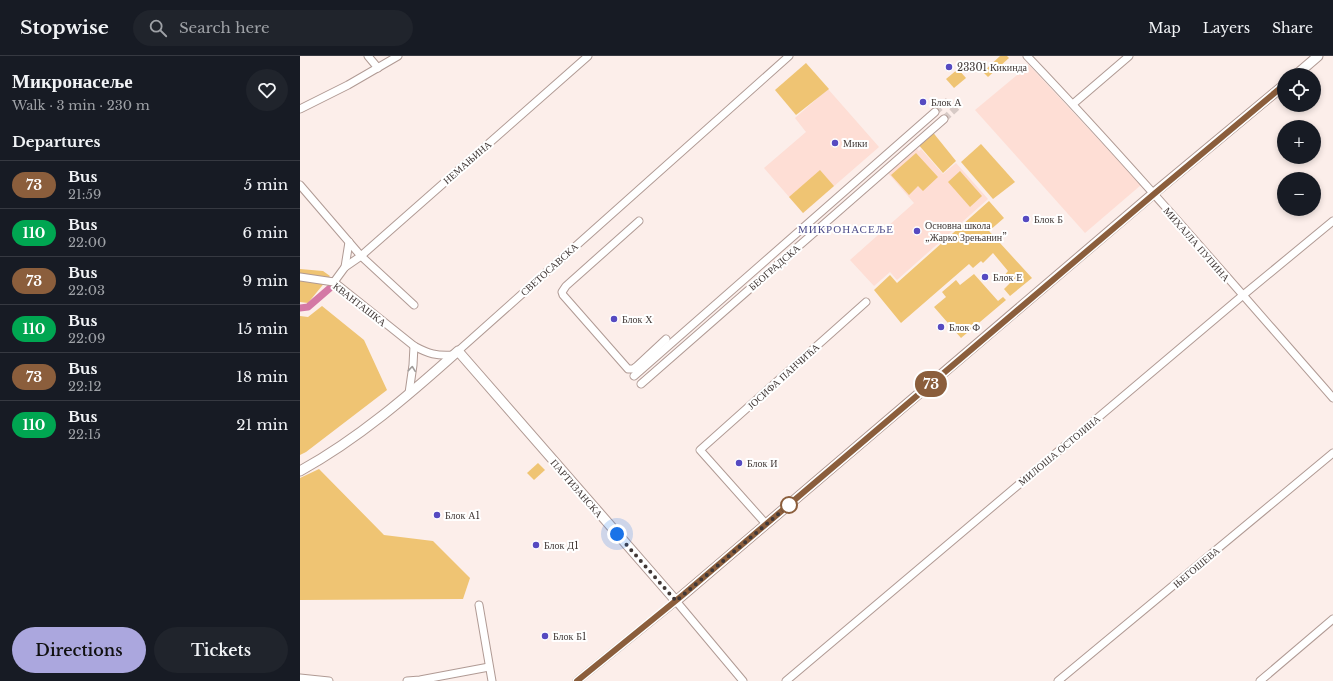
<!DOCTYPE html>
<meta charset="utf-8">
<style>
:root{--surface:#171b24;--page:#20242c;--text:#f1f3f6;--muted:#9ea1a6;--line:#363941;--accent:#aba7de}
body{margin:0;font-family:"Libre Baskerville",serif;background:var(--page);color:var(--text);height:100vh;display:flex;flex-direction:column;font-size:15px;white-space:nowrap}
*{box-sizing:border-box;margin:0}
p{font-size:13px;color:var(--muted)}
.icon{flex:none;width:22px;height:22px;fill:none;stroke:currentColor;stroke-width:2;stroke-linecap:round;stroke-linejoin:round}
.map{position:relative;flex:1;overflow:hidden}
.details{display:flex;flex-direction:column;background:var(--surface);width:300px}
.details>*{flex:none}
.badge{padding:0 8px;border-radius:13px;font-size:14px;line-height:26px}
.controls{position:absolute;left:977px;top:12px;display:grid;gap:8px}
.controls a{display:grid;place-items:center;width:44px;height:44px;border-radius:50%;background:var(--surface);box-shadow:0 2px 6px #0003;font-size:20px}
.you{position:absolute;width:20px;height:20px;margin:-10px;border:3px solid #fff;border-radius:50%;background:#1a73e8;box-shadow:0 0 0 6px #1a73e833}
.map>.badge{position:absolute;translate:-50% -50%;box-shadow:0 0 0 2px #fff}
h2{padding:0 12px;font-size:15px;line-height:36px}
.round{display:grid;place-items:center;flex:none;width:42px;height:42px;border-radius:21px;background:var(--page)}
.headline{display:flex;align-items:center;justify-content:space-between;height:68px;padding:0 12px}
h1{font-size:19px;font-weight:600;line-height:30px}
.action{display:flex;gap:8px;margin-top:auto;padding:8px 12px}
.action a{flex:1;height:46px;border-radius:24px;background:var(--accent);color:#111;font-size:16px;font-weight:600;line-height:46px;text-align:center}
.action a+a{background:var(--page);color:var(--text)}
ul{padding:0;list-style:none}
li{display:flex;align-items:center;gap:12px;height:48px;padding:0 12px;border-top:1px solid var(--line)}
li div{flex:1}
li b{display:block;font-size:15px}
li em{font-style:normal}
li .badge{min-width:44px;font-weight:700;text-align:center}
header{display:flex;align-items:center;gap:24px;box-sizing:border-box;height:56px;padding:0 20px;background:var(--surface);border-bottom:1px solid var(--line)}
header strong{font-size:19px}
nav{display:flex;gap:22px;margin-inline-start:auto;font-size:14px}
.search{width:280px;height:36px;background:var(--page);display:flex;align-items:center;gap:10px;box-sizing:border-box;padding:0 14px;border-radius:22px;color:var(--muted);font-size:15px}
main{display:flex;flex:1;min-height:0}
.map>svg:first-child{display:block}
.built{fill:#feded5}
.green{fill:#efc473}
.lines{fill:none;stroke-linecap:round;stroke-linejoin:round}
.canal{stroke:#d479a5;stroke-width:7}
.minor-tunnel{stroke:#d7cac6;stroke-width:7;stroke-dasharray:7 3.5;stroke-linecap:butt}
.minor-casing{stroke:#b09a94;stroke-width:9}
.major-casing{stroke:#b09a94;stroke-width:11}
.minor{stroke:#fff;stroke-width:7}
.major{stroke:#fff;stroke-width:9}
.oneway{stroke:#a09c9a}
.line-casing{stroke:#fff;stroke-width:9}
.line{stroke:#8b5e3c;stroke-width:6}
.walk{stroke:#413836;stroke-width:4;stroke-dasharray:0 7.2}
.poi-dot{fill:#564ac1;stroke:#fff;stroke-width:1.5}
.stop-dot{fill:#fff;stroke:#8b5e3c;stroke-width:2}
.labels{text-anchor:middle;stroke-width:4;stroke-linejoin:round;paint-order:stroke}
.poi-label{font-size:10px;fill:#413836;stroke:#fff;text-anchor:start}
.street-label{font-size:10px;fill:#413836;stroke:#fff}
.neighbourhood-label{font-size:11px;letter-spacing:1px;fill:#4d4c8a;stroke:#fff}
</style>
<header>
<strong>Stopwise</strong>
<div class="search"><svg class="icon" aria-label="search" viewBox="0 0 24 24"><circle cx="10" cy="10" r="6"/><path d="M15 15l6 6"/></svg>Search here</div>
<nav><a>Map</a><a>Layers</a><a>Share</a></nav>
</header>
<main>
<section class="details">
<div class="headline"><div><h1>Микронасеље</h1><p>Walk · 3 min · 230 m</p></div><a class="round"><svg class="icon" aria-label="heart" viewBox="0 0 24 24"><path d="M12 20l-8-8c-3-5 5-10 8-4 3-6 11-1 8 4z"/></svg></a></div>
<h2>Departures</h2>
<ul>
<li><span class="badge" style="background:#8b5e3c;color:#fff">73</span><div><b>Bus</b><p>21:59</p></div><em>5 min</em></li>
<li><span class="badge" style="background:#00a651;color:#fff">110</span><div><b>Bus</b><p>22:00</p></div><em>6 min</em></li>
<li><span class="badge" style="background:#8b5e3c;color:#fff">73</span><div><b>Bus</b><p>22:03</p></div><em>9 min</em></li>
<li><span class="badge" style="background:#00a651;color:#fff">110</span><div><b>Bus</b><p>22:09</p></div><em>15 min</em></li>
<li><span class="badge" style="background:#8b5e3c;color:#fff">73</span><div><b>Bus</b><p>22:12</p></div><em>18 min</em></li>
<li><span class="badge" style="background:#00a651;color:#fff">110</span><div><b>Bus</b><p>22:15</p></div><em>21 min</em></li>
</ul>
<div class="action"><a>Directions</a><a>Tickets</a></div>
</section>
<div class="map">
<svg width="1033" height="625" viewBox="0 0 1033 625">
<rect width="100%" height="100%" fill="#fceeea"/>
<g class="built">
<path d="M729,9l112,120 -56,48 -110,-123z"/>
<path d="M528,33l51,58 -76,66 -39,-45 42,-36 -11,-14z"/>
<path d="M616,92l3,3 2,-2 22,25 13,-11 32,36 -91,81 -7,-8 -16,14 -24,-26 64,-57 -26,-30z"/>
</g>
<g class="green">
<path d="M700,0h7l2,2 -21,19 -5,-5z"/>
<path d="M506,7l23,26 -33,26 -21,-25z"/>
<path d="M658,13l8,9 -12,10 -8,-9z"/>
<path d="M631,74l25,31 -13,12 -26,-30z"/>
<path d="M681,88l34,38 -22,17 -32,-37z"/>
<path d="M616,97l22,24 -15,14 -5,-5 -9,9 -18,-20z"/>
<path d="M520,114l14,16 -31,27 -14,-16z"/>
<path d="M660,115l22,25 -12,11 -22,-25z"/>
<path d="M689,145l15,17 -15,13 43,47 -22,18 -6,-7 6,-6 -6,-7 4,-5 -15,-18 -10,10 -2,-2 -8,7 -4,-4 -68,59 -27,-33 16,-15 7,8z"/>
<path d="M0,213l23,2 7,5 -22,27 -8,-1z"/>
<path d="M674,218l24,27 5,-4 3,3 -45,38 -27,-31 12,-10 -4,-5 14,-12 4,5z"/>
<path d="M22,250l42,34 23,50 -81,62 -6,3v-139l8,1z"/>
<path d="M238,407l7,7 -11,10 -7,-7z"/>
<path d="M19,413l65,66 49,6 37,37 -7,21 -163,1v-122z"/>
</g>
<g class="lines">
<path class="canal" d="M0,252l8,-1 22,-19"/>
<g class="minor-tunnel">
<path d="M635,56l15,-13"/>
<path d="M644,63l13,-12"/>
</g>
<defs>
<g id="minor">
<path d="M68,0l10,12"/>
<path d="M727,0c106,111 205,227 306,342"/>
<path d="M773,48l56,-48"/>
<path d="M0,53l48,-24 50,-29"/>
<path d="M0,129l61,71 53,49"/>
<path d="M339,165l-73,65 -4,6 1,3 65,74h5l4,-3 29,-27"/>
<path d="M45,211l4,-25"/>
<path d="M0,221l34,5 80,64c15,8 22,10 39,9"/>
<path d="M34,226l11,-15 16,-11 227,-200"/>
<path d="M158,295l331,-295"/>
<path d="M334,320l301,-264"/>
<path d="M341,328l303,-265"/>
<path d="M109,337l4,-28 1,-19"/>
<path d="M466,468l-66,-74 166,-148"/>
<path d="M179,549l13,76"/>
<path d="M0,622l29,3"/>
<path d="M107,625l13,-1 69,-13"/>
<path d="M277,625l99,-80 67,80"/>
<path d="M486,625l456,-385 91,-75"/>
<path d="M758,625l275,-228"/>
<path d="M960,625l73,-62"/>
</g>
<g id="major">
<path d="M996,19l22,-19"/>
<path d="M0,415c58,-32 109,-76 158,-120l218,250 478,-408 130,-108"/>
</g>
</defs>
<use href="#minor" class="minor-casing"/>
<use href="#major" class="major-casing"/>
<use href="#minor" class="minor"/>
<use href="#major" class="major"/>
</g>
<defs><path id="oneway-chevron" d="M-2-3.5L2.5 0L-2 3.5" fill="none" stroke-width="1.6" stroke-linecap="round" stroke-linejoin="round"/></defs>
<use class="oneway" href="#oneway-chevron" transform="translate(112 313) rotate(-84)"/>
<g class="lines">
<defs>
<path id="line" d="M277,625l107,-87 470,-400 130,-109"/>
</defs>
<use href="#line" class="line-casing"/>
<use href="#line" class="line"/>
<path class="walk" d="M317,478l59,67 113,-96"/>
</g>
<g class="poi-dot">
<circle cx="649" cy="11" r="4"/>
<circle cx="623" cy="46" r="4"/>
<circle cx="535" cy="87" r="4"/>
<circle cx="726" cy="163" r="4"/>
<circle cx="617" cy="175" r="4"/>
<circle cx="685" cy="221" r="4"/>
<circle cx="314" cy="263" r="4"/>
<circle cx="641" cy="271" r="4"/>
<circle cx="439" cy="407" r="4"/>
<circle cx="137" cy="459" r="4"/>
<circle cx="236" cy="489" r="4"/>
<circle cx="245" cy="580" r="4"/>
</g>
<circle class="stop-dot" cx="489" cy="449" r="8"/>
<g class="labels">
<g class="poi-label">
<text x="657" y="15">23301 Кикинда</text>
<text x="631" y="50">Блок А</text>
<text x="543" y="91">Мики</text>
<text x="734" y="167">Блок Б</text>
<text x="625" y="173">Основна школа<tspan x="625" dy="12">„Жарко Зрењанин”</tspan></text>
<text x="693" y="225">Блок Е</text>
<text x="322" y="267">Блок Х</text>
<text x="649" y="275">Блок Ф</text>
<text x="447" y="411">Блок И</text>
<text x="145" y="463">Блок А1</text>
<text x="244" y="493">Блок Д1</text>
<text x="253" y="584">Блок Б1</text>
</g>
<g class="street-label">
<text transform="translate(167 106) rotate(-41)" y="4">НЕМАЊИНА</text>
<text transform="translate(897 188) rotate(49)" y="4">МИХАЈЛА ПУПИНА</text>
<text transform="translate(474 211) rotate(-41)" y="4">БЕОГРАДСКА</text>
<text transform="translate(249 213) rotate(-42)" y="4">СВЕТОСАВСКА</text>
<text transform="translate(60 248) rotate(38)" y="4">КВАНТАШКА</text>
<text transform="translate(483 320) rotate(-42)" y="4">ЈОСИФА ПАНЧИЋА</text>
<text transform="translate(759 394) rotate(-40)" y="4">МИЛОША ОСТОЈИНА</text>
<text transform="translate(277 432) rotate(49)" y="4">ПАРТИЗАНСКА</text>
<text transform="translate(896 511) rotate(-40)" y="4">ЊЕГОШЕВА</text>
</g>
<g class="neighbourhood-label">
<text x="546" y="177">МИКРОНАСЕЉЕ</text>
</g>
</g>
</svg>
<div class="controls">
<a><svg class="icon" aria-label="locate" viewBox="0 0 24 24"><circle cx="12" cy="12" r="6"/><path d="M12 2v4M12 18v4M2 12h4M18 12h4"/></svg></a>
<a>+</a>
<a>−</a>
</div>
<div class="you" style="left:317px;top:478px"></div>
<b class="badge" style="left:631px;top:328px;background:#8b5e3c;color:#fff">73</b>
</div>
</main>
